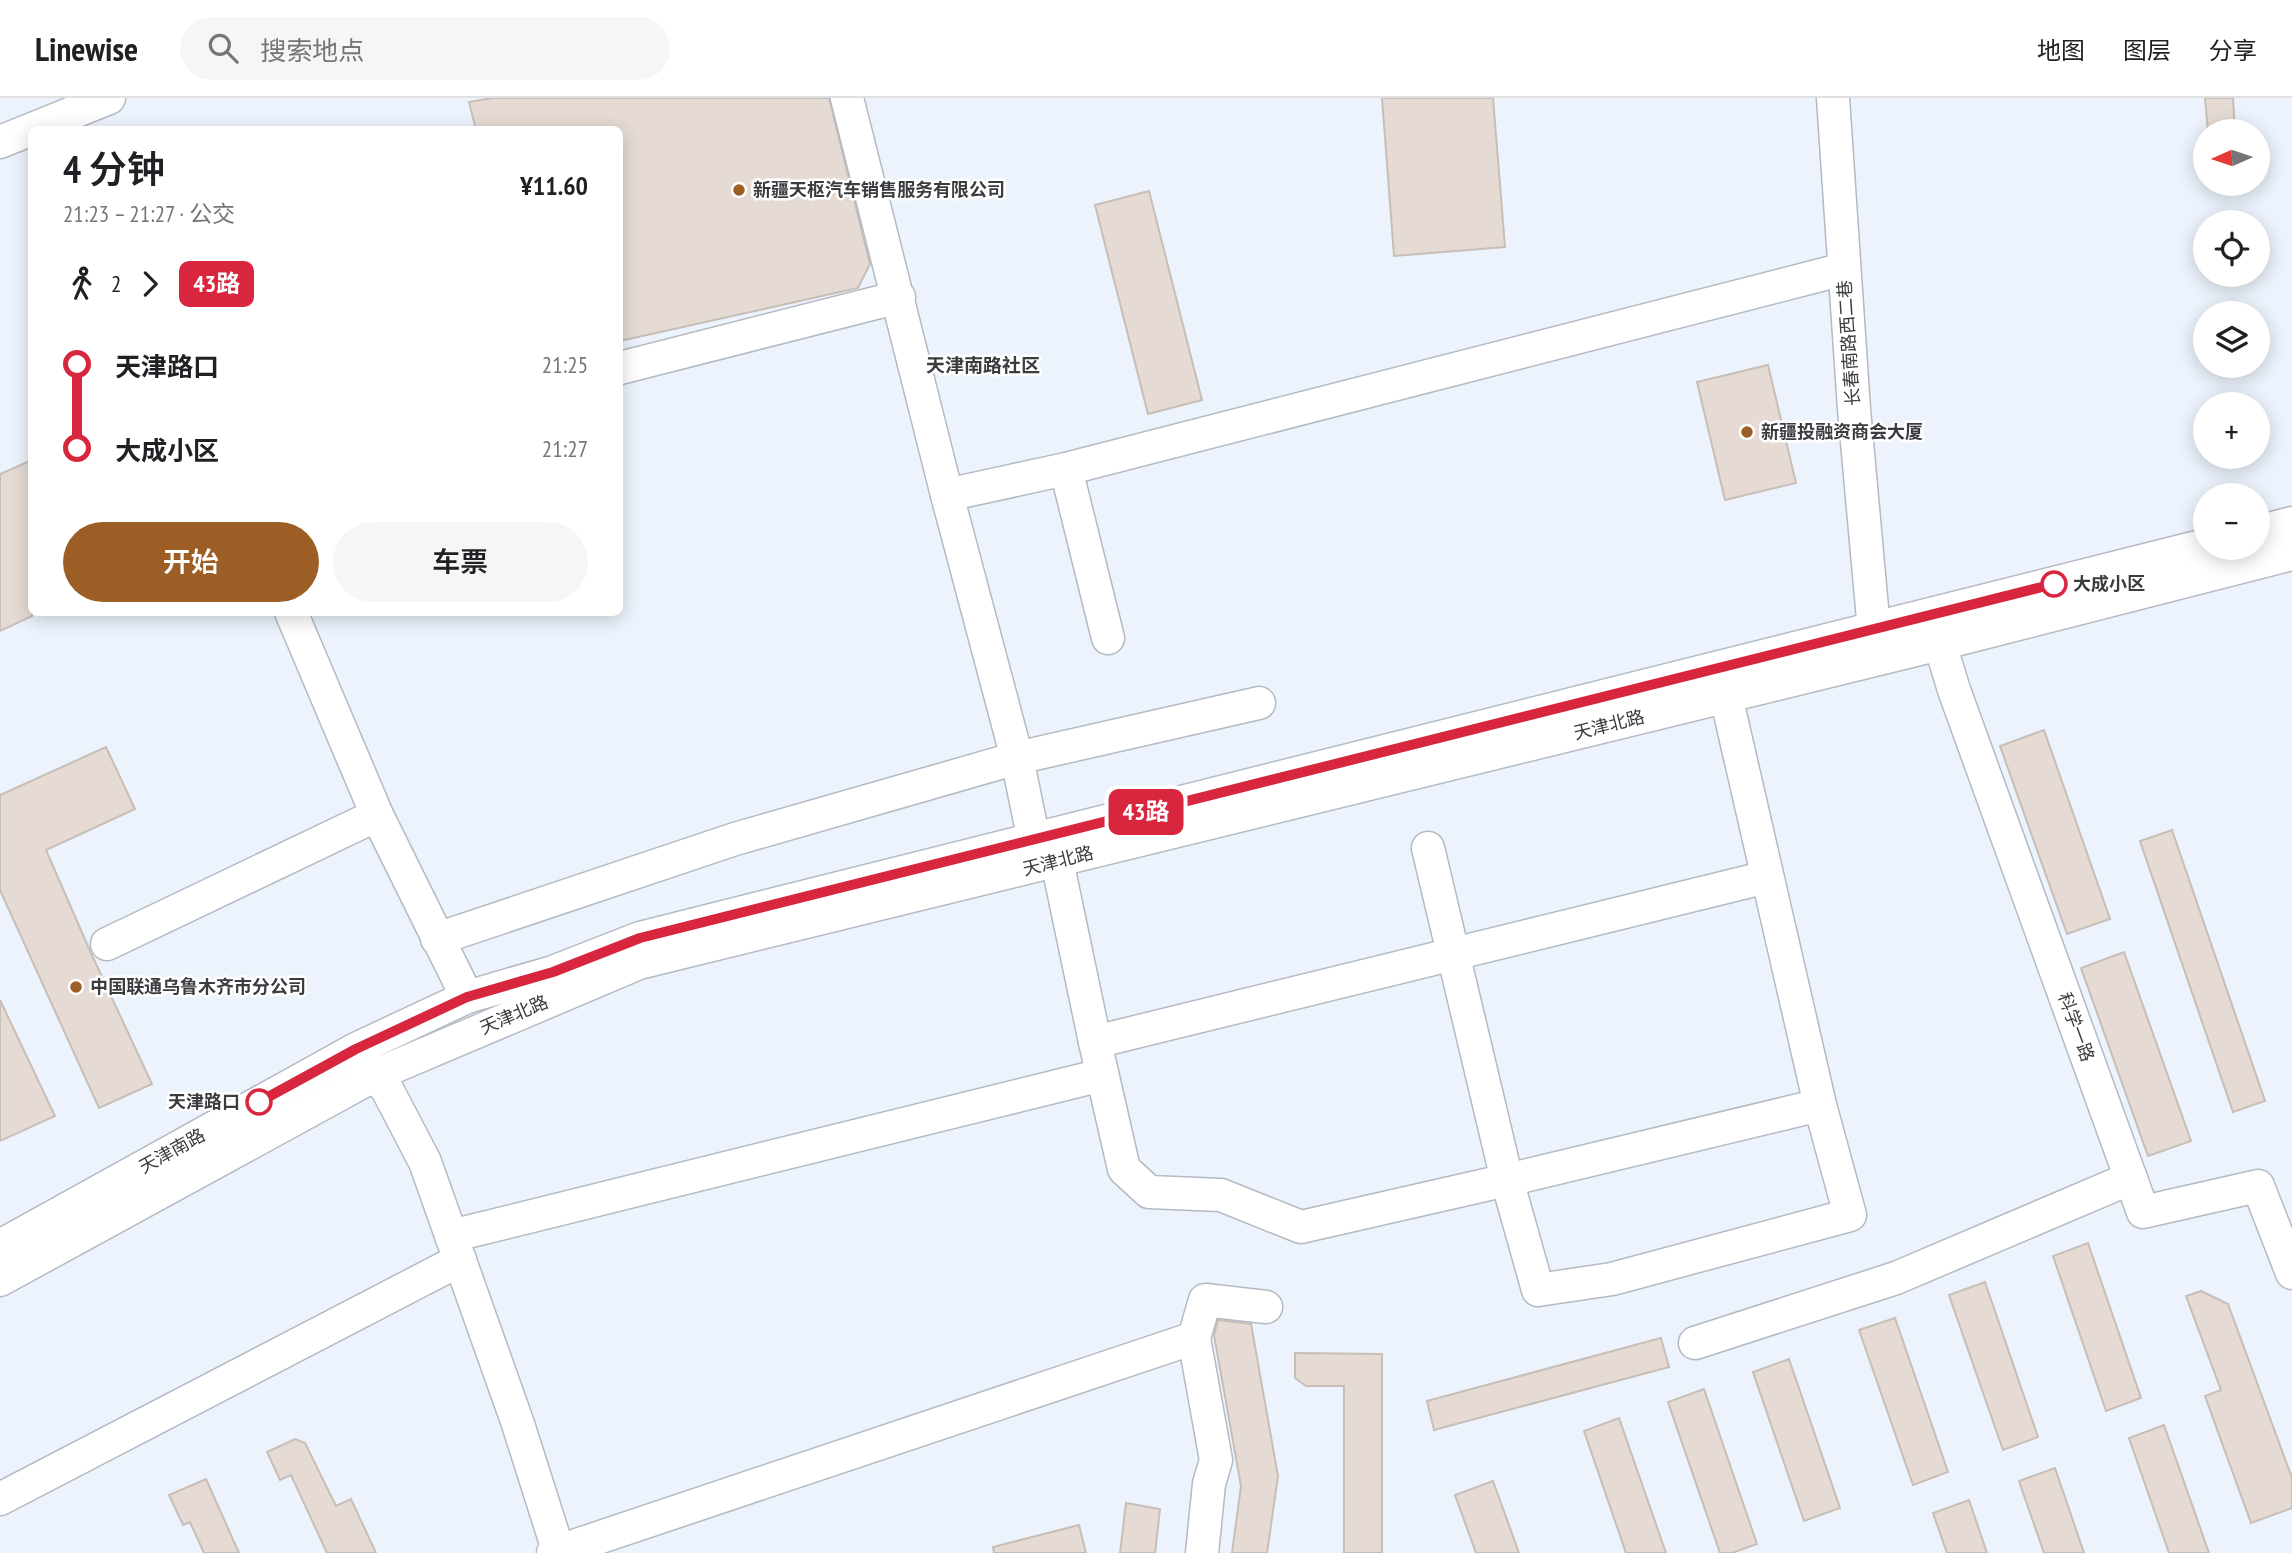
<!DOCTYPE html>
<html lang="zh">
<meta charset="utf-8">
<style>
:root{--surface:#fff;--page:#f6f6f6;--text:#202124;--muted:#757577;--line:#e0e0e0;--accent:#9c5e24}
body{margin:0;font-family:"PT Sans Narrow","Noto Sans SC",sans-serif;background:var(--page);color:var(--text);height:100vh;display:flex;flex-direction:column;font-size:26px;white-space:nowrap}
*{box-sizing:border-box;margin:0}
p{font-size:23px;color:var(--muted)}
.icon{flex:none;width:38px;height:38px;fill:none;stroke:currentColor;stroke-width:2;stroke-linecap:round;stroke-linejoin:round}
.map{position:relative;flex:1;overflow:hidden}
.side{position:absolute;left:28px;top:28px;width:595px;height:490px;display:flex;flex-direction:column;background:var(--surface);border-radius:10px;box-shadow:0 4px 18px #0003}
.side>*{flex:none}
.badge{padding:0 14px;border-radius:10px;font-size:24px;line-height:46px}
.needle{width:46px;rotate:267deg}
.buttons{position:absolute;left:2193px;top:21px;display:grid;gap:14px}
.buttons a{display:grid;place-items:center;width:77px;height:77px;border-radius:50%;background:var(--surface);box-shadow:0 4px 18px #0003;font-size:35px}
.map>.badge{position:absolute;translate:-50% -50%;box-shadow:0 0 0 4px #fff}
.legs{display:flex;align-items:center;gap:10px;height:77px;padding:0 35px;font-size:23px}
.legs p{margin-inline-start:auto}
.head{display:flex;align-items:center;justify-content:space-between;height:119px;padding:0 35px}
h1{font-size:38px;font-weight:600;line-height:52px}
.cta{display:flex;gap:14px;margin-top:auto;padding:14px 35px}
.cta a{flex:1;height:80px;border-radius:42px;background:var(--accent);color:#fff;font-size:28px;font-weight:600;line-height:80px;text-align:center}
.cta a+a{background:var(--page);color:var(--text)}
ul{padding:0 35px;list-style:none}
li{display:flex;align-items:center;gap:24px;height:84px;font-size:26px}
li i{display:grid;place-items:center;width:10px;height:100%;margin:0 9px;background:currentColor}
li i::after{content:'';width:18px;height:18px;margin:-9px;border:5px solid;border-radius:50%;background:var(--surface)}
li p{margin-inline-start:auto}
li:first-child i{background:linear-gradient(#0000 50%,currentColor 0)}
li:last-child i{background:linear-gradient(currentColor 50%,#0000 0)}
header{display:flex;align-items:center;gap:42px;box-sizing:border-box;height:98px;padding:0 35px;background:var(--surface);border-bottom:2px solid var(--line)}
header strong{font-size:33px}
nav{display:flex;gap:38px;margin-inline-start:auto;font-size:24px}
.search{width:490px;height:63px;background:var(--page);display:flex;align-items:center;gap:18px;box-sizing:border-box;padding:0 24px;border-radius:38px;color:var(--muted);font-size:26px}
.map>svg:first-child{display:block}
.building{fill:#e5dbd4;stroke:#c7beb7;stroke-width:2}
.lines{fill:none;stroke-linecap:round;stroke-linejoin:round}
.minor-casing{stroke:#b4bac3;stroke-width:35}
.minor{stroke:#fff;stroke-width:32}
.line-1-casing{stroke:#fff;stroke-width:16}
.line-1{stroke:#d7263d;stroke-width:10}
.poi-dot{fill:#9c5e24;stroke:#fff;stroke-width:2.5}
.stop-1-dot{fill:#fff;stroke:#d7263d;stroke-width:3.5}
.labels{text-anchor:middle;stroke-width:5;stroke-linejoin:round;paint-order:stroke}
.poi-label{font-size:18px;font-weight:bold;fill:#3a3c40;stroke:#fff;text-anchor:start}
.street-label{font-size:18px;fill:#3a3c40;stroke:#fff}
.stop-label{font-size:18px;font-weight:bold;fill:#3a3c40;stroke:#fff;text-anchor:start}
.neighbourhood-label{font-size:19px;font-weight:bold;fill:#3a3c40;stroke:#fff}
</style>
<header>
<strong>Linewise</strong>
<div class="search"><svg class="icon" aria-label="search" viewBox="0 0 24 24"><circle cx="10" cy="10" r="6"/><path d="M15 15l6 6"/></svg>搜索地点</div>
<nav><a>地图</a><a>图层</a><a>分享</a></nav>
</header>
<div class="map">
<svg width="2292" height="1455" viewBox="0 0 2292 1455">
<rect width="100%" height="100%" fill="#ecf3fc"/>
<g class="building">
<path d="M492,0h337l41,166 -12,24 -238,53v-211h-144l-7,-28z"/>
<path d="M1382,0h111l12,149 -111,9z"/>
<path d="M2205,0h28l2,33h-27z"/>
<path d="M1149,93l53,209 -54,14 -53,-209z"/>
<path d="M1768,267l28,118 -71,17 -28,-118z"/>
<path d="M32,362v156l-32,15v-157z"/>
<path d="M2044,632l66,189 -43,15 -67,-188z"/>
<path d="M106,649l29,62 -89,41 44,101 62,133 -53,24 -99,-218v-95z"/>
<path d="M2172,732l93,271 -32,11 -93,-271z"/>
<path d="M2124,854l67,189 -43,15 -67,-188z"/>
<path d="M0,902l55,116 -55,25z"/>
<path d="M2088,1145l53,155 -35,13 -53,-155z"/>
<path d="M1985,1184l53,155 -35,13 -54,-155z"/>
<path d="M2201,1193l27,13 64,174v30l-41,15 -46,-127 16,-6 -35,-94z"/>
<path d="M1895,1220l53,154 -35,13 -54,-155z"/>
<path d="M1218,1222l33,4 27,152 -11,77h-35l9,-67 -27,-151z"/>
<path d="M1661,1240l8,29 -235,63 -7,-29z"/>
<path d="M1295,1255l87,1v199h-38v-167h-38l-11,-8z"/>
<path d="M1789,1261l51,149 -36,13 -51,-149z"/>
<path d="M1704,1291l53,155 -25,9h-12l-52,-151z"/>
<path d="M1619,1320l47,135h-40l-42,-122z"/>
<path d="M2164,1327l45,128h-40l-40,-115z"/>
<path d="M295,1341l10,4 31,63 15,-7 25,54h-49l-36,-78 -11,5 -13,-28z"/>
<path d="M2055,1370l29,85h-40l-25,-72z"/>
<path d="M206,1381l33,74h-35l-14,-31 -7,3 -14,-30z"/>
<path d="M1493,1383l26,72h-43l-21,-58z"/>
<path d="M1969,1402l18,53h-40l-14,-40z"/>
<path d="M1126,1405l34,6 -5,44h-35z"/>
<path d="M1079,1427l7,28h-92l-1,-6z"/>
</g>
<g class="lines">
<defs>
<g id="minor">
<path d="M847,0l100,397 70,263 17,83"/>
<path d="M1833,0l21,311 20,221"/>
<path d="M0,44l109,-44"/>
<path d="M620,270l279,-71"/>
<path d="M1066,371l42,169"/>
<path d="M947,397l119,-26 778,-200"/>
<path d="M2258,434l34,-9"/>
<path d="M291,514l86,203 90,182"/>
<path d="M1940,546l14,46 189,522 115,-26 34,87"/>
<path d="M1428,750l79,332 31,110 74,-11 238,-64 -30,-110 -94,-409"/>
<path d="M1057,763l38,181 672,-165"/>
<path d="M437,841l298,-100 282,-81 242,-55"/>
<path d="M107,846l270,-129"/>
<path d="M1095,944l29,127 25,23 72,3 80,32 206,-47 313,-75"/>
<path d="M363,960l25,33 37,71 93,262 41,129"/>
<path d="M451,1138l651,-161"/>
<path d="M0,1148l356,-197 111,-52 86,-25 87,-34 1565,-393"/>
<path d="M0,1182l375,-205 264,-112 1301,-319 352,-90"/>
<path d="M1695,1245l201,-65 235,-100"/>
<path d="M0,1401l460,-239"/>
<path d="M553,1455l641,-215"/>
<path d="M1202,1455l7,-69 7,-24 -22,-122 11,-38 61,7"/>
</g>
</defs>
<use href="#minor" class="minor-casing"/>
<use href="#minor" class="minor"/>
</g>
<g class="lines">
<defs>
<path id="line-1" d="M259,1004l97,-53 111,-52 86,-25 87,-34 1414,-354"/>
</defs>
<use href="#line-1" class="line-1-casing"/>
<use href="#line-1" class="line-1"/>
</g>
<g class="poi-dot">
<circle cx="739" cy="92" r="7"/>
<circle cx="1747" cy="334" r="7"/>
<circle cx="76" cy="889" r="7"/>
</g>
<g class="stop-1-dot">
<circle cx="2054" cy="486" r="12"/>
<circle cx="259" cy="1004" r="12"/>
</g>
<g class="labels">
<g class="poi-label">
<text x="753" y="98">新疆天枢汽车销售服务有限公司</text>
<text x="1761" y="340">新疆投融资商会大厦</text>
<text x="90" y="895">中国联通乌鲁木齐市分公司</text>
</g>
<g class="street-label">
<text transform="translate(1849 245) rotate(-94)" y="6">长春南路西二巷</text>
<text transform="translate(1609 627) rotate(-14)" y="6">天津北路</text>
<text transform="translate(1058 763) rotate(-14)" y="6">天津北路</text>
<text transform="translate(514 917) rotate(-23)" y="6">天津北路</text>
<text transform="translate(2076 929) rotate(70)" y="6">科学一路</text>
<text transform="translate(172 1053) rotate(-29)" y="6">天津南路</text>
</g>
<g class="stop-label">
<text x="2073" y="492">大成小区</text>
<text x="240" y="1010" text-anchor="end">天津路口</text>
</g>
<g class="neighbourhood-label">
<text x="983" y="274">天津南路社区</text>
</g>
</g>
</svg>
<div class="buttons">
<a><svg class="needle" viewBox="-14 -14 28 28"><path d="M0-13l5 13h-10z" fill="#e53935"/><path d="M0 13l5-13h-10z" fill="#757577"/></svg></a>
<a><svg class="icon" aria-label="locate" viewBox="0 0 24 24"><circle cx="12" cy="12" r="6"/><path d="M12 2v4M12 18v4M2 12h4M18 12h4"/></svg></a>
<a><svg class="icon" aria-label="layers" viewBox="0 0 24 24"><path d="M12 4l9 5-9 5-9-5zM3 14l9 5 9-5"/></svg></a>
<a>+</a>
<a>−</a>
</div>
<b class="badge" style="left:1146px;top:714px;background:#d7263d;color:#fff">43路</b>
<section class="side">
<div class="head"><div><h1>4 分钟</h1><p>21:23 – 21:27 · 公交</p></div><b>¥11.60</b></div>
<div class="legs"><svg class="icon" aria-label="walk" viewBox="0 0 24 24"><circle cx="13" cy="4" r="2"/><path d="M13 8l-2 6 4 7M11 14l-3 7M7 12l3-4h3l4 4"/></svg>2<svg class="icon" aria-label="forward" viewBox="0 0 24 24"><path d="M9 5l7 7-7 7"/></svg><b class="badge" style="background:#d7263d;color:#fff">43路</b></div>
<ul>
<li><i style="color:#d7263d"></i><b>天津路口</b><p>21:25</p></li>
<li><i style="color:#d7263d"></i><b>大成小区</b><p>21:27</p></li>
</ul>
<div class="cta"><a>开始</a><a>车票</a></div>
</section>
</div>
